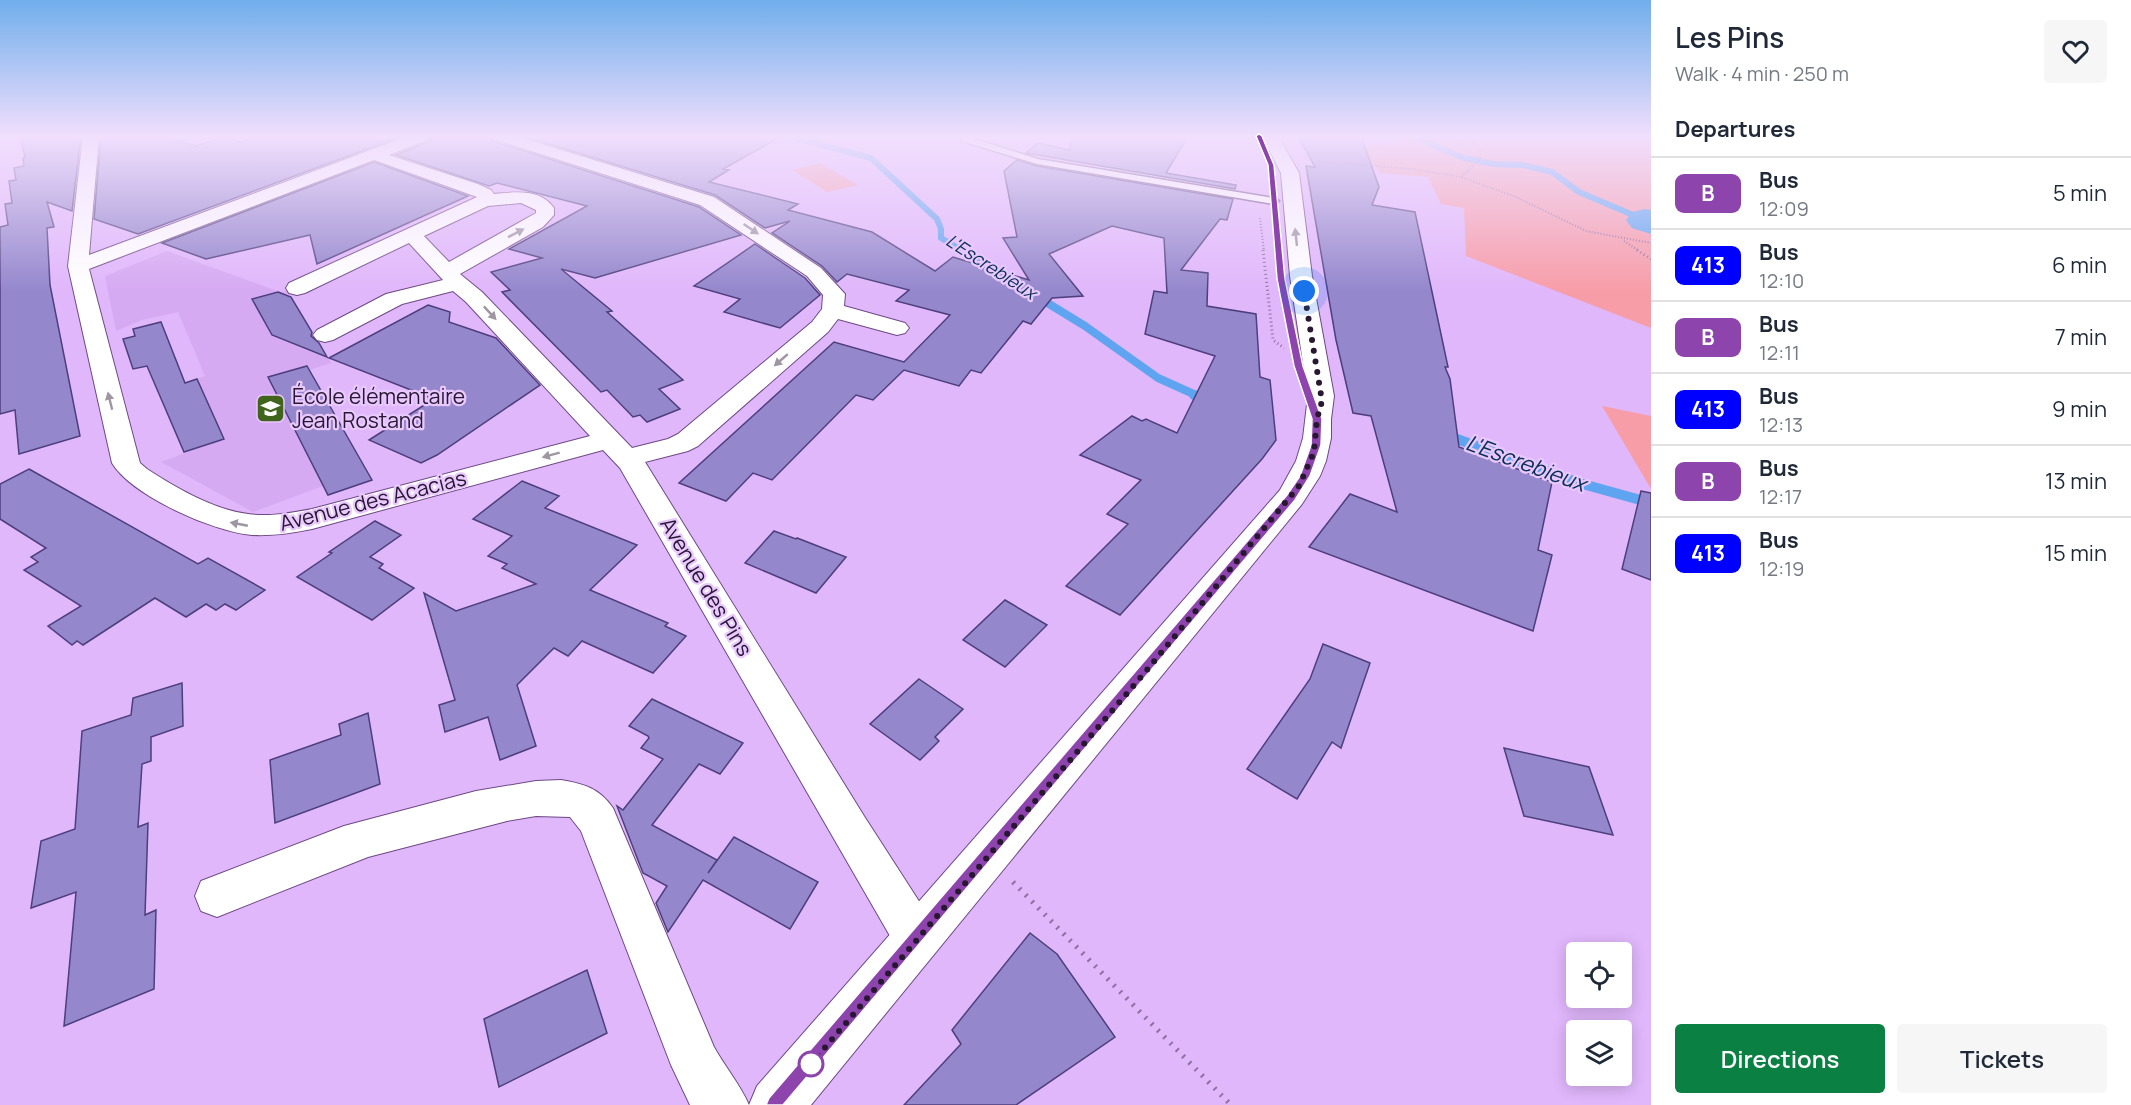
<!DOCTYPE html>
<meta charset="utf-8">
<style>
:root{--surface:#fff;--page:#f6f6f7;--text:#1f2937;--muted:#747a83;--line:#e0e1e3;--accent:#0b8043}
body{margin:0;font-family:Manrope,sans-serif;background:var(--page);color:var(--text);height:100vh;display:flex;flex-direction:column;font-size:22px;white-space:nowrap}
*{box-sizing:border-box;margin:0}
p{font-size:20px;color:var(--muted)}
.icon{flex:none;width:33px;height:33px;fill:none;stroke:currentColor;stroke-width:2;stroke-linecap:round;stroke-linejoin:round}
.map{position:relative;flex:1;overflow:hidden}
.panel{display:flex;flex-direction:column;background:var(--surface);width:480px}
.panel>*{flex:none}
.badge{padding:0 12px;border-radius:9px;font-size:21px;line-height:39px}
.tools{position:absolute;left:1566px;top:942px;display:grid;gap:12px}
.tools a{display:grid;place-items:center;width:66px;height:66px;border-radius:6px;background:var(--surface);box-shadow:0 3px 15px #0003;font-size:30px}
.you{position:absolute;width:30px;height:30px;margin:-15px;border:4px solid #fff;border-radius:50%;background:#1a73e8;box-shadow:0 0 0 9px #1a73e833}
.map>.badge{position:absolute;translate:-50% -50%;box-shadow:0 0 0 3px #fff}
h2{padding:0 24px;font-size:22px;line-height:54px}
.round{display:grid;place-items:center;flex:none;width:63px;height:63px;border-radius:6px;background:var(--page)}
.overview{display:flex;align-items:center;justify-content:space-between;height:102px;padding:0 24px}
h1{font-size:28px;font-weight:600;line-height:45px}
.button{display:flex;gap:12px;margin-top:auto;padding:12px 24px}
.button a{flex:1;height:69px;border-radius:6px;background:var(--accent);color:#fff;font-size:24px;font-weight:600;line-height:69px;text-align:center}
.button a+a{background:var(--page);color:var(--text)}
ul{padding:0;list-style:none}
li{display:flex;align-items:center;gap:18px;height:72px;padding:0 24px;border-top:2px solid var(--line)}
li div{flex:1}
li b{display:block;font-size:22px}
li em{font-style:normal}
li .badge{min-width:66px;font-weight:700;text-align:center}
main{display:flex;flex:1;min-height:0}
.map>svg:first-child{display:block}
.built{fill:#d6aaf2}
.green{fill:#f79da8}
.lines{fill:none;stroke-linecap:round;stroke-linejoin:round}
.stream-far2{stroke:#5ea4f0;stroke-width:6}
.stream-far1{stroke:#5ea4f0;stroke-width:8}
.stream{stroke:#5ea4f0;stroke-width:10}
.river{fill:#5ea4f0;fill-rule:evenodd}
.building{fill:#9487cc;stroke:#4d3f7d;stroke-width:1.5}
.lane-casing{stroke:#6e4984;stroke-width:3}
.street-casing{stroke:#6e4984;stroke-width:2}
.secondary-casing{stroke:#6e4984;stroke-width:2}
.path-far2{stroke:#8e70a1;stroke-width:2;stroke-dasharray:1 2;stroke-linecap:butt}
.path-far1{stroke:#8e70a1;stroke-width:3;stroke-dasharray:1 3;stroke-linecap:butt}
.path{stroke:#8e70a1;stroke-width:5;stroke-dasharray:2 7;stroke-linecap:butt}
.lane{fill:#fff;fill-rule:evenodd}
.street{fill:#fff;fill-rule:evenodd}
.secondary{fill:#fff;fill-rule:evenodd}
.oneway{fill:#9e97a2}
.line{fill:#8e44ad;stroke:#fff;stroke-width:1.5}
.walk{stroke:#271730;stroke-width:6;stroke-dasharray:0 10.8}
.stop-dot{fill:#fff;stroke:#8e44ad;stroke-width:3}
.labels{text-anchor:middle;stroke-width:4.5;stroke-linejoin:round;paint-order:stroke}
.far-water-label{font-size:18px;font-style:italic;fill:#092f54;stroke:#e9c8ff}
.poi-label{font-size:21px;fill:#271730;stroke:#e9c8ff;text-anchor:start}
.street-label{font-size:21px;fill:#271730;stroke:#e9c8ff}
.water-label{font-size:22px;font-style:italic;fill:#092f54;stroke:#e9c8ff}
</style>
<main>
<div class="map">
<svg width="1651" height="1105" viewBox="0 0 1651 1105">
<rect width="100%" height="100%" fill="#e0b7fb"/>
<path class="built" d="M167,251l113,41 7,-1 44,72 -22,7 63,110 -45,16 -4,-10 -70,26 -92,-50 62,-23 -26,-60 8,-3 -27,-64 -36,8 -26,11 -11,-55z"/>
<g class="green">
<path d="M1397,136h254v192l-185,-72 -2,-48 -23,-4 -13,-27 -48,-4 -19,-26 45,-5z"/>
<path d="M820,163l38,22 -31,7 -35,-22z"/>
<path d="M1602,406l49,10v73z"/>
</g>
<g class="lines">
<g class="stream-far2">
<path d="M789,136l82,22 66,61 4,10v9l22,13"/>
<path d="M1414,136l47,21 32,7 30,1 29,7 27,20 66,28"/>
</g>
<g class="stream-far1">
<path d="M961,250l44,26"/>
<path d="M1036,296l49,30 73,52 40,18"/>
</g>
<g class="stream">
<path d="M1194,395l9,3"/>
<path d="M1445,437l12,2 122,44 72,20"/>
</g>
<path class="river" d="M1645,209l6,1v24l-19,-6 -6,-8 6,-8z"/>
</g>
<g class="building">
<path d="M41,136h40l-9,75 -25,-9 7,25 -7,1 3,57 30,151 -61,18 -4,-44 -15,4v-187l8,-2 -3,-21 7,-1 -3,-22 7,-1 -2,-12 10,-2 -1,-8 2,-1 -4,-18z"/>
<path d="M101,136h59l36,10 28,-9 17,5 17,-6h144l-264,98 -44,-15z"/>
<path d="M433,136h57l3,5 206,66 42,28 -146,43 -34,-9 51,42 -5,1 76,68 -24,9 21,20 -33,13 -7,-7 -7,2 -26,-27 -6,2 -99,-100 8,-2 -19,-18 51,-14 -33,-9 78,-43 -90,-23 -8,3 -93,-31 34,-14z"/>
<path d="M523,136h259l-59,33 6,1 -20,12 89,22 -10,6 84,22 63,39 18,-14 76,23 -26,-42 14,-1 -13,-66 13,-11 20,6 196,33 -6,21 -7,-1 -39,51 27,3 -1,33 49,8 4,63 10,3 6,60 -14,19 -142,156 -54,-29 62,-62 -21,-10 34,-34 -61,-25 52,-39 10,5 4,-2 31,14 38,-77 -70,-22 9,-43 13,2 -3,-55 -52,-12 -63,28 34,42 -31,2 -21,26 -8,-3 -42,52 -10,-3 -12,16 -55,-16 -31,30 -17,-5 -84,85 -19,-7 -27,28 -47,-18 155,-141 70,20 46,-47 -54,-14 13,-11 -62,-16 -10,8 -15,-16 -50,-33 18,-12 -25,7 -50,-33z"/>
<path d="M1072,136h116l-22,37 70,12 -1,4 -209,-36 12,-10 32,7z"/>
<path d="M1298,136h63l18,51 -7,18 43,7 33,155h-3l5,12 9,68 93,35 -14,68 14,5 -19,76 -224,-84 41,-53 47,18 -26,-96 -18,-3 -17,-73 -30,-174 9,1z"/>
<path d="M374,162l94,34 -151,68 -7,-29 -104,24 -44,-16z"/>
<path d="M755,244l50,34 15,17 -40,33 -56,-16 16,-13 -46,-13z"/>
<path d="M278,292l13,5 21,35 -1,4 8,7 8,14 -55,-22 -20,-36z"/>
<path d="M428,305l22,7 -1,10 47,16 44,47 -103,70 -16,8 -52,-23 65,-41 -105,-41z"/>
<path d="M161,322l24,61 12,-4 27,60 -40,13 -37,-86 -14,3 -10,-30 12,-3 -2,-7z"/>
<path d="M307,366l65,114 -44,15 -60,-118z"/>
<path d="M29,469l169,95 10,-6 57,32 -29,20 -11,-6 -9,6 -10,-6 -20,13 -31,-19 -72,47 -6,-4 -5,4 -24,-19 33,-20 -57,-36 14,-8 -7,-5 15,-9 -46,-29v-35z"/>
<path d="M522,481l37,15 -14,12 92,37 -47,45 78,33 -3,3 21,10 -33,37 -71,-32 -14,15 -14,-8 -37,37 19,61 -36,14 -12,-43 -43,15 -6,-27 16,-5 -31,-107 32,18 80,-27 -34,-16 5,-4 -19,-8 24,-20 -39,-17z"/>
<path d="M1641,491l10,2v87l-29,-11z"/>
<path d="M375,521l26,14 -31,22 13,7 -4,4 35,20 -42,32 -75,-43 35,-24 -3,-1z"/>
<path d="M774,531l22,8 1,-1 49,19 -30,36 -71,-30z"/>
<path d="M1005,600l42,25 -42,42 -42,-27z"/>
<path d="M1323,644l47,19 -29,85 -9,-6 -35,57 -50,-30 63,-90z"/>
<path d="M919,679l44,30 -28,28 4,4 -19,19 -50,-36z"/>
<path d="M182,683l1,43 -32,11v24l-9,3 -4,63 10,-4 -3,92 11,-5 -2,79 -90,37 12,-134 -45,16 10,-67 34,-12 7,-98 49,-16 2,-17z"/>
<path d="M652,699l91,44 -23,31 -21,-10 -47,61 65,35 -9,13 26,-36 84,45 -28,47 -87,-49 -35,52 -12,-29 11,-17 -24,-13 -26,-67 6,4 40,-51 -22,-11 8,-10 -1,-2 -19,-10z"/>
<path d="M368,713l12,71 -105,39 -5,-63 71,-25 -2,-11z"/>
<path d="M1504,748l85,19 24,68 -89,-19z"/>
<path d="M1030,933l27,21 58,83 -99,68h-112l57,-61 -9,-14z"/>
<path d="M587,970l20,63 -108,54 -15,-68z"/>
</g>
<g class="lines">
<defs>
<path id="lane" d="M965,136l73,23 236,39 5,3 -5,3 -237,-40 -75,-23 -1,-2z"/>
<g id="street">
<path d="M83,136h16l-10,119 319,-119h23l-2,3 -40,16 89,29 13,6 3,4c21,-2 46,-6 60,14v7l-11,12 -83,47 22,18 150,156 36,-9 10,-5 134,-112 10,-13 1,-14 -16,-19 -107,-71 -206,-66 -2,-3h24l198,61 107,71 24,26 -1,12 61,17 4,5 -4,5 -8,2 -59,-16 -10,13 -130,114 -10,5 -43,11 219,354 69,107 7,16 -7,16 -16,7 -16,-7 -281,-487 -17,-18 -291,79c-20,4 -39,7 -60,6 -38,-3 -120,-39 -140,-72l-44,-197zM374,160l103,37 -188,86 -3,5 3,5 8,2 8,-2 104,-50 34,37 -57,14 -69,36 -4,5 4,5 8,2 8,-2 69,-36 51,-13 13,11 124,134 -278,73c-21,4 -43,8 -64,5 -34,-4 -72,-26 -101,-45l-7,-6 -51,-194zM521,203l15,7v3l-87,49 -25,-26 64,-30z"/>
<path d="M561,780c23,4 38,8 52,28l101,239c11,20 26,37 35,58h-59l-19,-40 -90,-234 -11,-14 -34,-1 -29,5 -139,36 -151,60 -16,-6 -6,-15 6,-15 143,-55 132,-35 60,-10z"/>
</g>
<path id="secondary" d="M1262,136h16l21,37 13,103 22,120 -3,23v19l-5,23 -6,15 -18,28 -491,601h-62l8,-19 523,-596 16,-29 7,-23 5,-42 -18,-120 -9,-103z"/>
</defs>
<use href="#lane" class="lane-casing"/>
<use href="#street" class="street-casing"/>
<use href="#secondary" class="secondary-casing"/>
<g class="path-far2">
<path d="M1456,136l20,9 5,5 -1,9 -19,18"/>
<path d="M1313,161l99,8 49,8 55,20 70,34 65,12"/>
<path d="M1260,218l4,33"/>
<path d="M1624,241l15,10"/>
</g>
<g class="path-far1">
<path d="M1263,250l10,90 11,8"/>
<path d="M1637,250l14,9"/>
</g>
<path class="path" d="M1013,882l218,223"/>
<use href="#lane" class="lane"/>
<use href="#street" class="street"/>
<use href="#secondary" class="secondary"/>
</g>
<defs><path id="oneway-solid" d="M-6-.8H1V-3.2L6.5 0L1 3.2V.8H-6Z" transform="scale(1.5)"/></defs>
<g class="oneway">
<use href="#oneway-solid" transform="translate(751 229) rotate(34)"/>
<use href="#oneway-solid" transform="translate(516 233) rotate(-27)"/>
<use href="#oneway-solid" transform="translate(1296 237) rotate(-96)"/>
<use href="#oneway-solid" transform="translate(490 313) rotate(47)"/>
<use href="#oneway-solid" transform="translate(781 360) rotate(139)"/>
<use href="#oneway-solid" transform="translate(110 401) rotate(-104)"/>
<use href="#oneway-solid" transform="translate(551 455) rotate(165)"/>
<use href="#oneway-solid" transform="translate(239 524) rotate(-169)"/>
</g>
<linearGradient id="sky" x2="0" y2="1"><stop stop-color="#71aeeb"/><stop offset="0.47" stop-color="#f1dffd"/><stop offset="1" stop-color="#f1dffd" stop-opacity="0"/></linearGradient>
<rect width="1651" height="291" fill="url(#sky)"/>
<path class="line" d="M1259,134l3,2 12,29 11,114 18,87 19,53 -1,26 -11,31 -15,24 -512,605h-17l3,-7 518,-603 13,-19 11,-31 1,-26 -18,-53 -17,-87 -9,-114 -12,-29z"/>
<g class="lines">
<path class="walk" d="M811,1064l335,-393 153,-185 15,-34 3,-33 5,-18 -18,-110"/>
</g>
<defs>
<symbol id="school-square" viewBox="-11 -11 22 22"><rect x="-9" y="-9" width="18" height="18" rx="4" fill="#41641c" stroke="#e9c8ff"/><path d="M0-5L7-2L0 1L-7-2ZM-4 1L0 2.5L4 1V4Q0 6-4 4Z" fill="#fff"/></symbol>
</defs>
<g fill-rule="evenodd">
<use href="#school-square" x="254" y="392" width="33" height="33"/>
</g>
<circle class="stop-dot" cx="811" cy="1064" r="12"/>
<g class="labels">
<g class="far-water-label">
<text transform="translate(991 267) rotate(33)" y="6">L'Escrebieux</text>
</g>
<g class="poi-label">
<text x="292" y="404">École élémentaire<tspan x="292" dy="24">Jean Rostand</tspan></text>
</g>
<g class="street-label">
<text transform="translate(373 501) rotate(-14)" y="7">Avenue des Acacias</text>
<text transform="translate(706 587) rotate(59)" y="7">Avenue des Pins</text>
</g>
<g class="water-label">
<text transform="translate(1526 463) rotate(20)" y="8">L'Escrebieux</text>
</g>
</g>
</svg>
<div class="tools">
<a><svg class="icon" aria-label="locate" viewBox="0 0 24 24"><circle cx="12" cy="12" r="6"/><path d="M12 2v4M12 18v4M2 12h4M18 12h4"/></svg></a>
<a><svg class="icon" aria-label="layers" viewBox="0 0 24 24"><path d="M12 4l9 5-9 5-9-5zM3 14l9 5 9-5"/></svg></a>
</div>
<div class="you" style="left:1304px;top:291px"></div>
</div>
<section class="panel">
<div class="overview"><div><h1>Les Pins</h1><p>Walk · 4 min · 250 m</p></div><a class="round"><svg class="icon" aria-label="heart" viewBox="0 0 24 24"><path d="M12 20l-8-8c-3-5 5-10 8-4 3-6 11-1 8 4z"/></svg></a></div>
<h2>Departures</h2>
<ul>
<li><span class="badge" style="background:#8e44ad;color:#fff">B</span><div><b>Bus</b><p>12:09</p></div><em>5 min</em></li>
<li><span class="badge" style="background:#00f;color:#fff">413</span><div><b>Bus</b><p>12:10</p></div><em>6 min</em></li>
<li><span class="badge" style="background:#8e44ad;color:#fff">B</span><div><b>Bus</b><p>12:11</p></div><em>7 min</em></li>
<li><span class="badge" style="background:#00f;color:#fff">413</span><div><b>Bus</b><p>12:13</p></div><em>9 min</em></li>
<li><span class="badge" style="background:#8e44ad;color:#fff">B</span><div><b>Bus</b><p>12:17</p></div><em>13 min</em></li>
<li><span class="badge" style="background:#00f;color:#fff">413</span><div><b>Bus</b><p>12:19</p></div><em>15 min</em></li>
</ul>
<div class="button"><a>Directions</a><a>Tickets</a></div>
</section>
</main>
